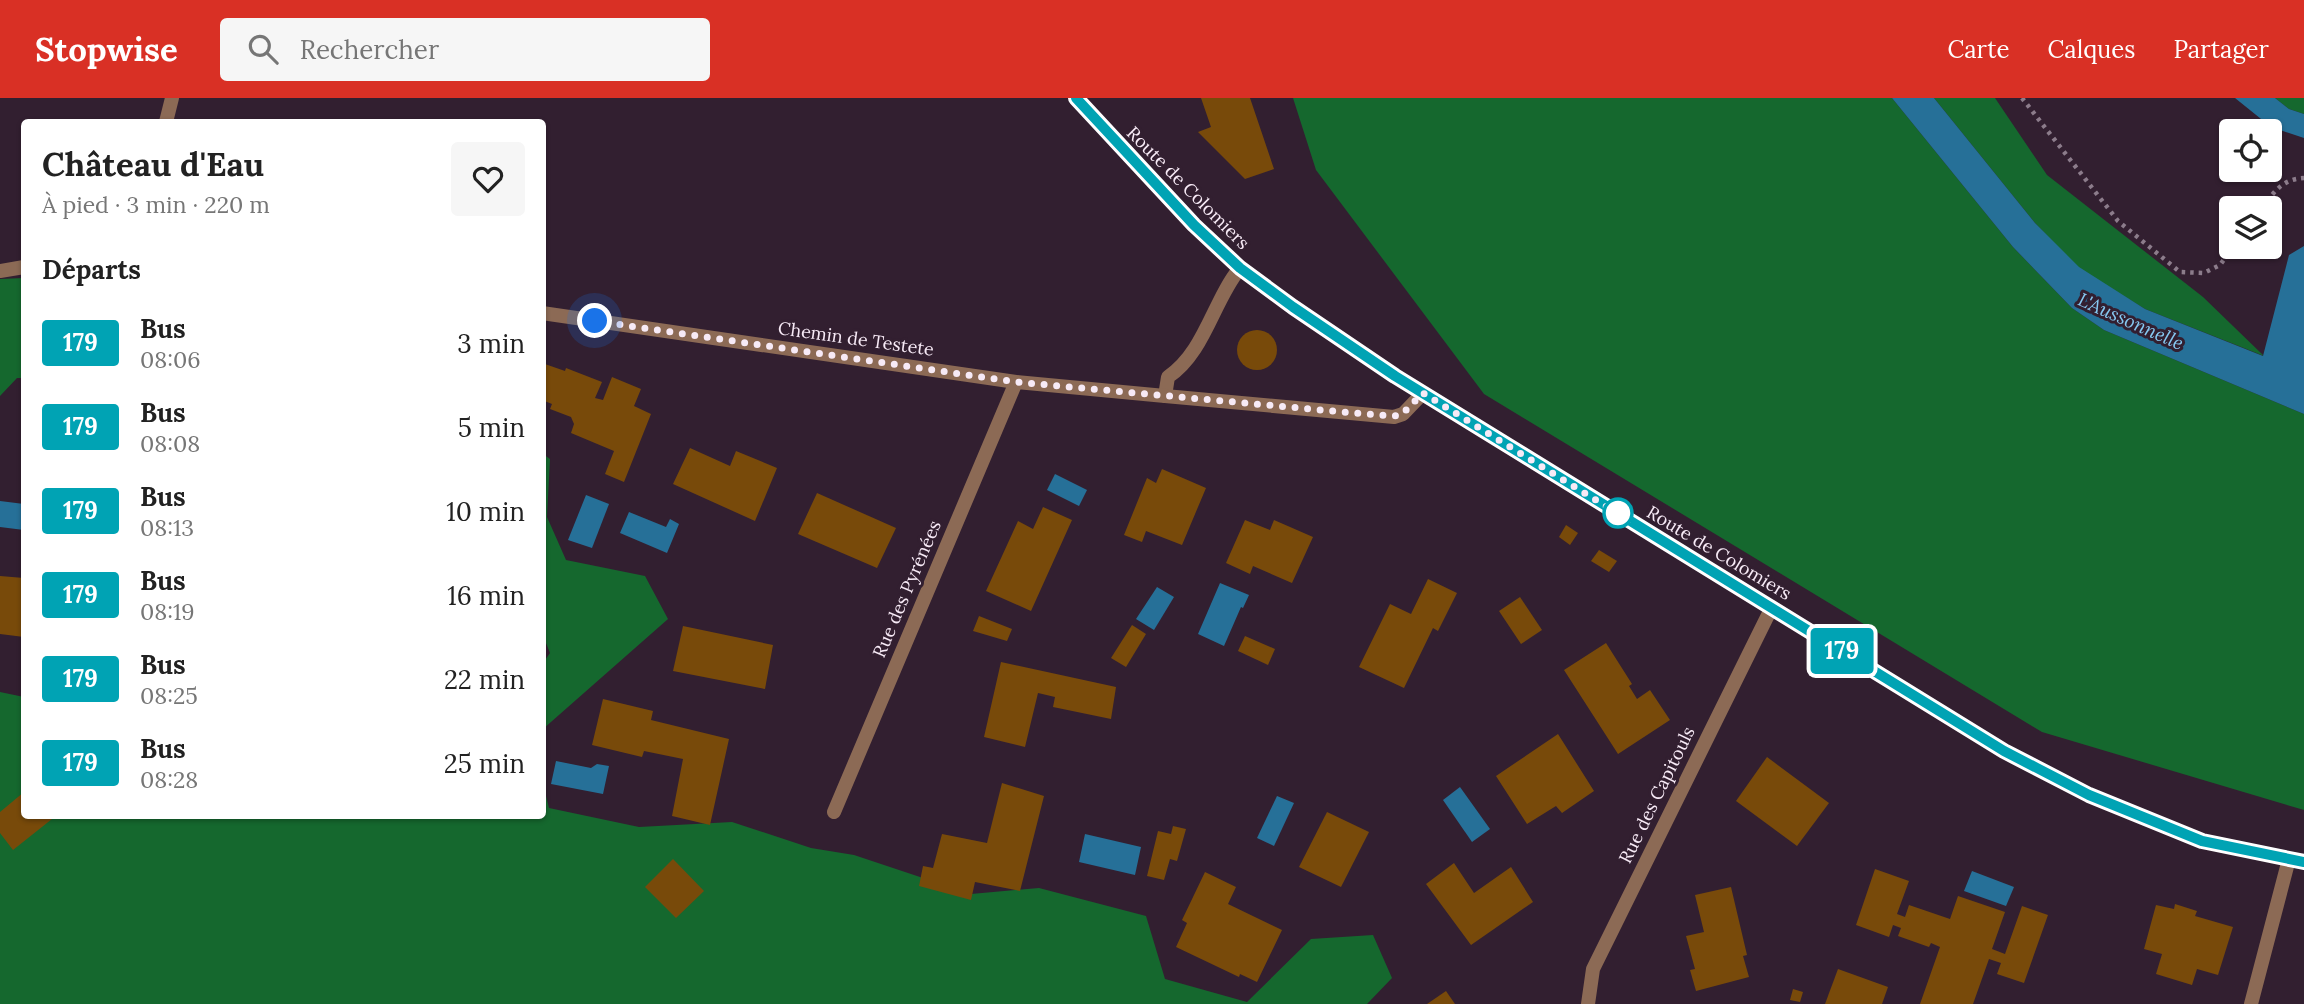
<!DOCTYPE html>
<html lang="fr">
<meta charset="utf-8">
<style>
:root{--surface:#fff;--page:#f6f6f6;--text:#222;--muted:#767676;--accent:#d93025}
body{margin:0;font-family:Lora,serif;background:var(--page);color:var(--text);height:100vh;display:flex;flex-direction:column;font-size:26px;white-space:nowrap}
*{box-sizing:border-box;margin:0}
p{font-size:23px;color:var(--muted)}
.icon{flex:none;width:38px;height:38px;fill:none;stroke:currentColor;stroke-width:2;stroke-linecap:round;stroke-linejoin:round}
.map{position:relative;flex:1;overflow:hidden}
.side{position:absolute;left:21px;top:21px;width:525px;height:700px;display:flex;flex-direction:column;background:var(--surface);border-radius:7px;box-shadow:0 2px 5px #0004}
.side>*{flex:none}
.badge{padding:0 14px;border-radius:5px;font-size:24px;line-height:46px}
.fabs{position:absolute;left:2219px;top:21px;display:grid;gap:14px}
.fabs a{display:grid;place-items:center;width:63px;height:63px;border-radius:7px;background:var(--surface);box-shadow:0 2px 5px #0004;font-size:35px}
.you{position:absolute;width:35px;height:35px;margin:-18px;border:5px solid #fff;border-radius:50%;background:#1a73e8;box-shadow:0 0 0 10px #1a73e833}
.map>.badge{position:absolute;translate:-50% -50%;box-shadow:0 0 0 4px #fff}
h2{padding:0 21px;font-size:26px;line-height:63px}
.round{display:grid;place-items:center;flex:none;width:74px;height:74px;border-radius:7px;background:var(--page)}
.overview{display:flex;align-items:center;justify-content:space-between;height:119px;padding:0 21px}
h1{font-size:33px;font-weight:800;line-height:52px}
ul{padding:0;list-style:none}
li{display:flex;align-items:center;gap:21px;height:84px;padding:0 21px}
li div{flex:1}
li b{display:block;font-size:26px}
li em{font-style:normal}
li .badge{min-width:77px;font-weight:700;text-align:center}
header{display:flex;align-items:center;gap:42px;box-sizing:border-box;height:98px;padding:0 35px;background:var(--accent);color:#fff}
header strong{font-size:33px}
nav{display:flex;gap:38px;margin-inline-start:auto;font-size:24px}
.search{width:490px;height:63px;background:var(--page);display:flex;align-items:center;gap:18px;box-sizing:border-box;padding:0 24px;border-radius:7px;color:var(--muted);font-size:26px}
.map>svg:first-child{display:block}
.forest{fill:#15682e}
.water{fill:#267098}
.building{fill:#784a0a}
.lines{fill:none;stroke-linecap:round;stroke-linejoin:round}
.path{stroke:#8c7c8b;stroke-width:4.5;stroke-dasharray:3.5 5;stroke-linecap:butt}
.lane{stroke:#8c6a55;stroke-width:14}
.street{stroke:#8c6a55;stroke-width:14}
.secondary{stroke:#c6906e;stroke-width:14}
.line-casing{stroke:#fff;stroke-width:16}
.line{stroke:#00a3b4;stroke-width:10}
.walk{stroke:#f7eaf6;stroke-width:7;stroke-dasharray:0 12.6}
.stop-dot{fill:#fff;stroke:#00a3b4;stroke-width:3.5}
.labels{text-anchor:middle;stroke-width:6;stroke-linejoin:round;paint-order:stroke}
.street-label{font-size:18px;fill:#f7eaf6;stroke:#321f30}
.water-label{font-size:19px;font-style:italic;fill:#86c8f1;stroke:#321f30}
</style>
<header>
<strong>Stopwise</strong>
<div class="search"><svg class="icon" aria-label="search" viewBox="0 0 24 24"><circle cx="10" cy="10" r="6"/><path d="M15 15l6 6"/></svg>Rechercher</div>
<nav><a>Carte</a><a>Calques</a><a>Partager</a></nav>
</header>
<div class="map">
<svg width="2304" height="906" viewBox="0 0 2304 906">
<rect width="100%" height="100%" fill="#321f30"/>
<g class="forest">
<path d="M1293,0h599l121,149 59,61 32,22 200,84v396l-262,-78 -558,-338 -168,-224z"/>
<path d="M1934,0h61l52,77 156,122 61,59 -119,-47 -67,-41 -43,-45z"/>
<path d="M2275,0h29v16l-15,-5z"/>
<path d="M24,180v100h-7l-17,18v-117z"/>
<path d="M543,356l7,5 -3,58 19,43 79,16 23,43 -125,110v-66l7,-10 -8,-20z"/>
<path d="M0,594l24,5v119h518l1,-32 6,24 90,19 93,-5 79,26 43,7 117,39 68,-6 107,28 19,63 82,23 64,-63 62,-4 19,43 -25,26h-1367z"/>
</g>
<g class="water">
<path d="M1892,0h42l101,125 44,44 66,42 118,47 26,-101 15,-9v168l-200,-84 -32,-22 -59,-61z"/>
<path d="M2235,0h40l14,11 15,5v24l-33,-11z"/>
<path d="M1055,376l32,16 -8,16 -32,-16z"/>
<path d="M586,397l23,9 -17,44 -24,-8z"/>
<path d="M0,403l24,3v26l-24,-3z"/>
<path d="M629,414l37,15 4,-8 9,5 -12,29 -47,-20z"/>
<path d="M1220,485l29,12 -6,13 -2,-1 -17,39 -26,-12z"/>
<path d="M1157,489l17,10 -20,33 -18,-11z"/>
<path d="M556,663l35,7 6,-4 12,2 -6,28 -52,-10z"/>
<path d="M1460,689l30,42 -18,13 -29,-42z"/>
<path d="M1277,698l17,7 -20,43 -17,-8z"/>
<path d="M1085,736l56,13 -6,28 -56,-13z"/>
<path d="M1972,773l42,16 -8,19 -42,-15z"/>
</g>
<g class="building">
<path d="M1201,0h49l24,71 -29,10 -47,-47 13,-5z"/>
<circle cx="1257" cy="252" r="20"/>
<path d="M542,265l23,8 1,-3 36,14 -7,16 8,2 9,-23 29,12 -7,17 17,8 -27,68 -19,-8 9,-23 -43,-18 3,-9 -3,-7 -21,-8 2,-5 -10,-4z"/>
<path d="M690,350l40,18 6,-15 41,17 -22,53 -82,-37z"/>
<path d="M1162,371l44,19 -24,57 -36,-14 -4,11 -18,-7 23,-57 9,5z"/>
<path d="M817,395l79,35 -19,40 -79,-34z"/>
<path d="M1043,409l29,13 -41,91 -45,-20 32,-70 15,8z"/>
<path d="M1245,422l25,10 4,-10 39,17 -21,46 -39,-17 -3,8 -24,-11z"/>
<path d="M1566,427l12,8 -8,12 -11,-8z"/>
<path d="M1599,452l18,11 -8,11 -18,-11z"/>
<path d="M0,478l24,2v59l-24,-3z"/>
<path d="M1428,481l29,14 -19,38 -5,-3 -29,60 -45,-21 31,-63 21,10z"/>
<path d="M1520,499l22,33 -21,14 -22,-33z"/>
<path d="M979,518l33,13 -5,12 -34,-10z"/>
<path d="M1132,527l14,9 -20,33 -15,-9z"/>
<path d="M683,528l90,19 -8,44 -92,-18z"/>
<path d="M1245,538l30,13 -7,16 -30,-14z"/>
<path d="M1606,545l26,41 -3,2 8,13 13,-9 20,30 -52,34 -54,-84z"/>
<path d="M1001,564l115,25 -5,32 -58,-12 2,-10 -17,-4 -13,54 -41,-10z"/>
<path d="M603,601l50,12 -2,9 78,19 -19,86 -38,-9 11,-57 -39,-8 -2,6 -50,-12z"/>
<path d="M1558,636l36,57 -32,22 -6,-7 -29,18 -31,-48z"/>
<path d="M1767,659l62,46 -32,43 -61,-45z"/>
<path d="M1002,685l42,13 -24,95 -45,-9 -4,18 -52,-14 4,-20 10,2 9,-34 45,9z"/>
<path d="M24,694v24h26l2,3 -39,31 -13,-17v-21z"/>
<path d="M1327,714l42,20 -28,55 -42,-20z"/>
<path d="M1173,728l13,3 -9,32 -7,-2 -6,21 -17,-4 11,-45 13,3z"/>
<path d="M673,761l31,32 -28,27 -31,-31z"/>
<path d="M1454,765l20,30 37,-26 22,35 -62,43 -45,-61z"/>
<path d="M1875,771l34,12 -12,33 8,3 4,-12 41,14 8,-23 47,16 -13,37 13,5 17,-48 26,9 -24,68 -27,-9 4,-11 -12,-4 -16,45h-53l20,-57 -9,-4 -2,4 -31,-11 3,-8 -8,-3 -4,12 -33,-12z"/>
<path d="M1205,774l31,15 -8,17 54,26 -25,52 -17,-8 -1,3 -63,-30 11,-24 -5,-3z"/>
<path d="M1731,789l16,68 -4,1 6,21 -53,14 -6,-21 5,-1 -9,-33 18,-4 -9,-37z"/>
<path d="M2175,806l22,7 -2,5 38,11 -15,48 -21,-6 -5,16 -36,-11 6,-20 -18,-5 12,-44 18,4z"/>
<path d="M1838,871l50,18 -6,17h-57z"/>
<path d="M1793,891l10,3 -3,10 -10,-2z"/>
<path d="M1446,893l9,13h-28z"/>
</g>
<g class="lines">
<g class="path">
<path d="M2022,0l96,123 62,51 24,1 16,-8 13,-18"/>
<path d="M2262,110c12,-16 20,-29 42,-30"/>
</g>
<path class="lane" d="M166,24l6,-24"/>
<g class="street">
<path d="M1240,170c-27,33 -35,84 -72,109l-3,19 229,21 9,-3 20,-21"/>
<path d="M0,173l24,-4"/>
<path d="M542,215l474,69 149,14"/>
<path d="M834,714l182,-430"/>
<path d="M1588,906l5,-35 179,-362"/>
<path d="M2251,906l38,-145"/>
</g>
<path class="secondary" d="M1076,0l118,127 46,43 53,39 102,69 609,375 85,44 113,46 102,21"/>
</g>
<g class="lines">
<defs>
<path id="line" d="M1076,0l118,127 46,43 53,39 102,69 609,375 85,44 113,46 102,21"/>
</defs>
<use href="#line" class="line-casing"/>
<use href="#line" class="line"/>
<path class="walk" d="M595,223l421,61 327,30 51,4 8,-2 21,-21 205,127 -10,-7"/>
</g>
<circle class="stop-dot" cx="1618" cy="415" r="14"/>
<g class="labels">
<g class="street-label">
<text transform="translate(1188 90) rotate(45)" y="6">Route de Colomiers</text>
<text transform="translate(856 241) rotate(8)" y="6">Chemin de Testete</text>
<text transform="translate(1719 455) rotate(31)" y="6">Route de Colomiers</text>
<text transform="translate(907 491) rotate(-67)" y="6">Rue des Pyrénées</text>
<text transform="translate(1657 697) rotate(-64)" y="6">Rue des Capitouls</text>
</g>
<g class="water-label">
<text transform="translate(2131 223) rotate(24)" y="7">L'Aussonnelle</text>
</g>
</g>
</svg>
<div class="fabs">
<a><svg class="icon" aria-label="locate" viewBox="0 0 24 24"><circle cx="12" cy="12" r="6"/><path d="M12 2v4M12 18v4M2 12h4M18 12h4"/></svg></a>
<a><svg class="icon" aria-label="layers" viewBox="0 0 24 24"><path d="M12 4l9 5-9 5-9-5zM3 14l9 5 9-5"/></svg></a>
</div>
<div class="you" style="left:595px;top:223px"></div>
<b class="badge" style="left:1842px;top:553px;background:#00a3b4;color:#fff">179</b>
<section class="side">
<div class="overview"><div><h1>Château d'Eau</h1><p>À pied · 3 min · 220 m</p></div><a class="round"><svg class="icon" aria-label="heart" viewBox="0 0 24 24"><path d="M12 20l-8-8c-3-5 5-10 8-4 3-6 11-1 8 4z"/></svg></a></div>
<h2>Départs</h2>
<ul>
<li><span class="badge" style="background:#00a3b4;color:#fff">179</span><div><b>Bus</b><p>08:06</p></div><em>3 min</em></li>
<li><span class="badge" style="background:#00a3b4;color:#fff">179</span><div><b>Bus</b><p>08:08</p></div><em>5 min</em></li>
<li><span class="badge" style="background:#00a3b4;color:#fff">179</span><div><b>Bus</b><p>08:13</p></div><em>10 min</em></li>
<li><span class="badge" style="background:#00a3b4;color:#fff">179</span><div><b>Bus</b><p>08:19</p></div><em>16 min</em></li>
<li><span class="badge" style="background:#00a3b4;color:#fff">179</span><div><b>Bus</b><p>08:25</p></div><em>22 min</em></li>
<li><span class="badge" style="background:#00a3b4;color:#fff">179</span><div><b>Bus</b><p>08:28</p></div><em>25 min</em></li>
</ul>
</section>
</div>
